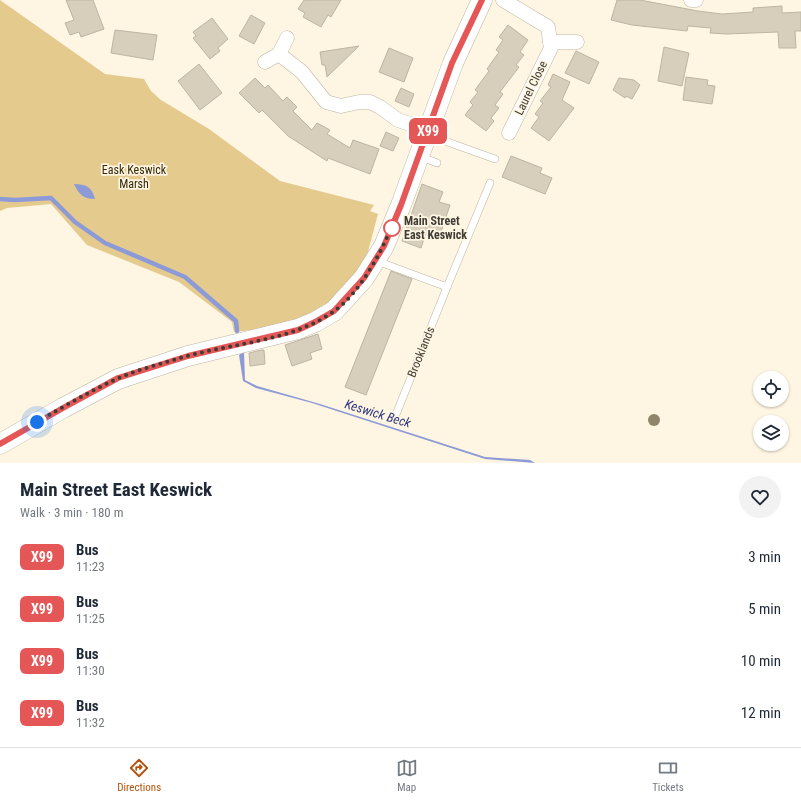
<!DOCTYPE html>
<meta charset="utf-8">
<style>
:root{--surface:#fff;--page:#f2f2f3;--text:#1f2937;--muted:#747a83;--line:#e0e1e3;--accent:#b45309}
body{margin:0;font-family:"Roboto Condensed",sans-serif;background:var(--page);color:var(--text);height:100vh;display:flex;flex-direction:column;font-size:15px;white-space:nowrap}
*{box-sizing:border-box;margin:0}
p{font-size:13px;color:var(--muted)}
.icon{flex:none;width:22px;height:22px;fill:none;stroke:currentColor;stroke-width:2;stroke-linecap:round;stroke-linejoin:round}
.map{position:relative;height:463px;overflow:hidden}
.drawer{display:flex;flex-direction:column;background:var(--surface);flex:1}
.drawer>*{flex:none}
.badge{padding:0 8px;border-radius:6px;font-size:14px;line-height:26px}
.fabs{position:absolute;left:753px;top:371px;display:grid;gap:8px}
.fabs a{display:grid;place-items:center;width:36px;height:36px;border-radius:50%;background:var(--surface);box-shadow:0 1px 3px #0004;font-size:20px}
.you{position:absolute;width:20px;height:20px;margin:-10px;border:3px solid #fff;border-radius:50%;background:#1a73e8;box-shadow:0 0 0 6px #1a73e833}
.map>.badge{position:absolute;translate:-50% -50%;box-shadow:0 0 0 2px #fff}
.round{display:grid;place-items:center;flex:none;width:42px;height:42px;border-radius:21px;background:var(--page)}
.summary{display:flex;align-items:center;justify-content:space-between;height:68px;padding:0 20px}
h1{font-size:19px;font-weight:700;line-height:30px}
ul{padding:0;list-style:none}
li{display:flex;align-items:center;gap:12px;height:52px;padding:0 20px}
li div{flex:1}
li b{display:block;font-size:15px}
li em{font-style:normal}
li .badge{min-width:44px;font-weight:700;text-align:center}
.dock{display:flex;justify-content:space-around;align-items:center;height:56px;border-top:1px solid var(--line);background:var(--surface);font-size:11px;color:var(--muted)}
.dock a{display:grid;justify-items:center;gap:2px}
.dock .on{color:var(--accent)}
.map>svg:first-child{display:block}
.green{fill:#e5ca8e}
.water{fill:#8c9ad7}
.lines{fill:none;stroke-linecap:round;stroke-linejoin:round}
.stream{stroke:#8c9ad7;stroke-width:4.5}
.building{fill:#d7cebc;stroke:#bdb4a2}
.lane-casing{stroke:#beb5a3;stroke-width:8}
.street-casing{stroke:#beb5a3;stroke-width:15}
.secondary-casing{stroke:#beb5a3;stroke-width:21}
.lane{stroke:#fff;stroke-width:7}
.street{stroke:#fff;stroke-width:14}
.secondary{stroke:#fff;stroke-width:20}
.tree{fill:#8f856b}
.line-casing{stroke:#fff;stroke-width:9}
.line{stroke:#e55757;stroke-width:6}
.walk{stroke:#3f3c35;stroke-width:4;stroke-dasharray:0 7.2}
.stop-dot{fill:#fff;stroke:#e55757;stroke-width:2}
.labels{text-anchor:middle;stroke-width:3.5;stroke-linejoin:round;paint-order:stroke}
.street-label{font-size:12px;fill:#3f3c35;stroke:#fef5e2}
.park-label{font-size:12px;fill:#35290a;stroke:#fef5e2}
.stop-label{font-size:12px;font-weight:bold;fill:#3f3c35;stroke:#fef5e2;text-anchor:start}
.water-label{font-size:13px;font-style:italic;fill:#303881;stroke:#fef5e2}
</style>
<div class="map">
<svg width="801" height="463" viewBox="0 0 801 463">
<rect width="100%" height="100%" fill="#fef5e2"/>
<path class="green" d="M0,0l105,74 39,5 7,12 10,9 48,29 71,52 94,24 -4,6 8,3 -13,49 -27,34 -20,14 -38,16 -46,5 -2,-10 -53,-40 -92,-37 -36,-41 -44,4 -7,3z"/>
<g class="water">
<path d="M74,184c12,0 18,3 21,15 -11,0 -16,-4 -21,-15z"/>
<path d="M244,352l1,28 12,6 63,18 165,53 45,3 5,3 -50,-4 -173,-56 -56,-15 -13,-7 -4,-26z"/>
</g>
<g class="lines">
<path class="stream" d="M0,199l15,1 36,-2 24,24 30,21 80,34 51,44 1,10"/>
</g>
<g class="building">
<path d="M66,0h27l11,29 -23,8 -2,-5 -9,3 -5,-12 9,-3z"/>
<path d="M304,0h37l-10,17 -3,-2 -7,12 -18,-10 2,-4 -7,-4z"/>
<path d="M617,0h23l58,11 24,3 31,-2v-4l29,-2v7l19,-1v19h-6l1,17h-17l-1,-16 -51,2 -17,-1 1,-5 -23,-2 -1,5 -55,-6 -21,-5z"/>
<path d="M251,15l14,8 -11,21 -15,-8z"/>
<path d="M212,18l16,21 -10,9 2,3 -10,8 -17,-21 3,-2 -3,-4z"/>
<path d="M508,25l20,15 -8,12 4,3 -8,10 3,2 -19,25 3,2 -8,11 4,3 -8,10 3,3 -8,10 -21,-16 8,-10 -3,-3 8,-10 -3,-2 14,-19 -2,-2 12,-17 -3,-2 7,-10 -4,-3z"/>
<path d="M115,30l42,5 -4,25 -42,-7z"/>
<path d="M359,46l-32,31 -2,-12h-3l-2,-13z"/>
<path d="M664,47l25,6 -7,33 -24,-5z"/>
<path d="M389,48l24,10 -9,24 -25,-10z"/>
<path d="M576,51l23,11 -10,22 -24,-11z"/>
<path d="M199,64l23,29 -22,17 -22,-29z"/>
<path d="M553,74l17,8 -8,18 12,8 -25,33 -18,-13 8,-11 -4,-3 8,-11 -3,-2 11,-14 -3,-2z"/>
<path d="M686,77l22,3 -1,5 8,1 -3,18 -29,-4z"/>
<path d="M255,78l10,10 3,-3 15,16 4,-4 10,10 -4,4 19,19 5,-7 13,7 -3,4 23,14 3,-8 26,9 -9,25 -42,-16 -1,3 -39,-25 -26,-26 -3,3 -20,-20z"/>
<path d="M619,78l15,2 6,5 -8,14 -6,-3 -1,2 -12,-8z"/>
<path d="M401,88l13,6 -5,13 -14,-6z"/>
<path d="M386,132l13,6 -6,13 -13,-5z"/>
<path d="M511,156l31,12 -2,5 12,5 -7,16 -43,-17z"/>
<path d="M422,184l21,8 -4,10 11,3 -11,33 -13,-5 -5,15 -19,-7z"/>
<path d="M391,271l21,8 -46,116 -21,-8z"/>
<path d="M318,334l4,15 -12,4 2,6 -20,7 -7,-21z"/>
<path d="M261,350h3l1,14 -15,2 -1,-13z"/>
</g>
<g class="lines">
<defs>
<g id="lane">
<path d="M428,135l67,24"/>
<path d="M419,156l18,7"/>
<path d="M377,261l70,26 43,-104"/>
<path d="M395,417l52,-130"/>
</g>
<g id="street">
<path d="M503,0l45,27 3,21 -42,85"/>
<path d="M691,0h5"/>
<path d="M550,42h27"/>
<path d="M279,54l23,18 24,30 15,4 18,-4h11l10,5 18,13 30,10"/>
<path d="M265,62l14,-8 8,-16"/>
</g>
<path id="secondary" d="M0,444l63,-36 55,-29 70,-23 110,-27 17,-7 19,-11 30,-33 20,-32 17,-41 52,-142 29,-63"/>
</defs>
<use href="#lane" class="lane-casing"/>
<use href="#street" class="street-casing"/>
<use href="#secondary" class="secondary-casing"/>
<use href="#lane" class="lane"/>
<use href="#street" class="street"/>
<use href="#secondary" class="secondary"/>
</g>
<circle class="tree" cx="654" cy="420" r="6"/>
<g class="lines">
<defs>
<path id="line" d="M0,444l63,-36 55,-30 70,-22 110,-26 17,-8 19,-11 30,-33 20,-32 17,-41 51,-142 30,-63"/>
</defs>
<use href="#line" class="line-casing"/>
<use href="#line" class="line"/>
<path class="walk" d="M37,422c26,-15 53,-31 80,-43 19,-9 40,-14 60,-20 51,-16 111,-16 156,-47 26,-18 47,-57 59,-86v2"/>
</g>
<circle class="stop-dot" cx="392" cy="228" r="8"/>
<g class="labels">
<g class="street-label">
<text transform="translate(531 88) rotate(-64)" y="4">Laurel Close</text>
<text transform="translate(421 352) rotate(-68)" y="4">Brooklands</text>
</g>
<g class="park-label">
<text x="134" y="174">Eask Keswick<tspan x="134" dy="14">Marsh</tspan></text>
</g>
<g class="stop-label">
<text x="404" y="225">Main Street<tspan x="404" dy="14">East Keswick</tspan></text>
</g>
<g class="water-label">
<text transform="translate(378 413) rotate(17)" y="5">Keswick Beck</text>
</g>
</g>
</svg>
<div class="fabs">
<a><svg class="icon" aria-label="locate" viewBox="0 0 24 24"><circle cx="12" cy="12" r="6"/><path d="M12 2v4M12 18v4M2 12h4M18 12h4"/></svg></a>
<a><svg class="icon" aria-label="layers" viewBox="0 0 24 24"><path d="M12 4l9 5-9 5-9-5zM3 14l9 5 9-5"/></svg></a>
</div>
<div class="you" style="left:37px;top:422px"></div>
<b class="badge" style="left:428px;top:131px;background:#e55757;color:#fff">X99</b>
</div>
<section class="drawer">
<div class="summary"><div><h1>Main Street East Keswick</h1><p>Walk · 3 min · 180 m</p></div><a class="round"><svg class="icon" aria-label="heart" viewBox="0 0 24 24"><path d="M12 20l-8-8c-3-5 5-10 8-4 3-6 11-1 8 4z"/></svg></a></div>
<ul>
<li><span class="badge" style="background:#e55757;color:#fff">X99</span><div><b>Bus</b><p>11:23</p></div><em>3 min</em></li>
<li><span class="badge" style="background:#e55757;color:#fff">X99</span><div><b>Bus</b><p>11:25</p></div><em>5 min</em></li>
<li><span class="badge" style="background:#e55757;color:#fff">X99</span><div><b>Bus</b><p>11:30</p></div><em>10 min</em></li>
<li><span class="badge" style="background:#e55757;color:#fff">X99</span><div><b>Bus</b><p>11:32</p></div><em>12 min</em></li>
</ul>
</section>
<nav class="dock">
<a class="on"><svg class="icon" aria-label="directions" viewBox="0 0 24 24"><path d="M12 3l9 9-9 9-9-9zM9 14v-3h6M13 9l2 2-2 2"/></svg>Directions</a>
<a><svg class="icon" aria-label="map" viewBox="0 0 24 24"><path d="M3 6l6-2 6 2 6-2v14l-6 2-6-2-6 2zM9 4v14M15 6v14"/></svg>Map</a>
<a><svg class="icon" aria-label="tickets" viewBox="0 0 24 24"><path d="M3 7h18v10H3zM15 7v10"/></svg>Tickets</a>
</nav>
